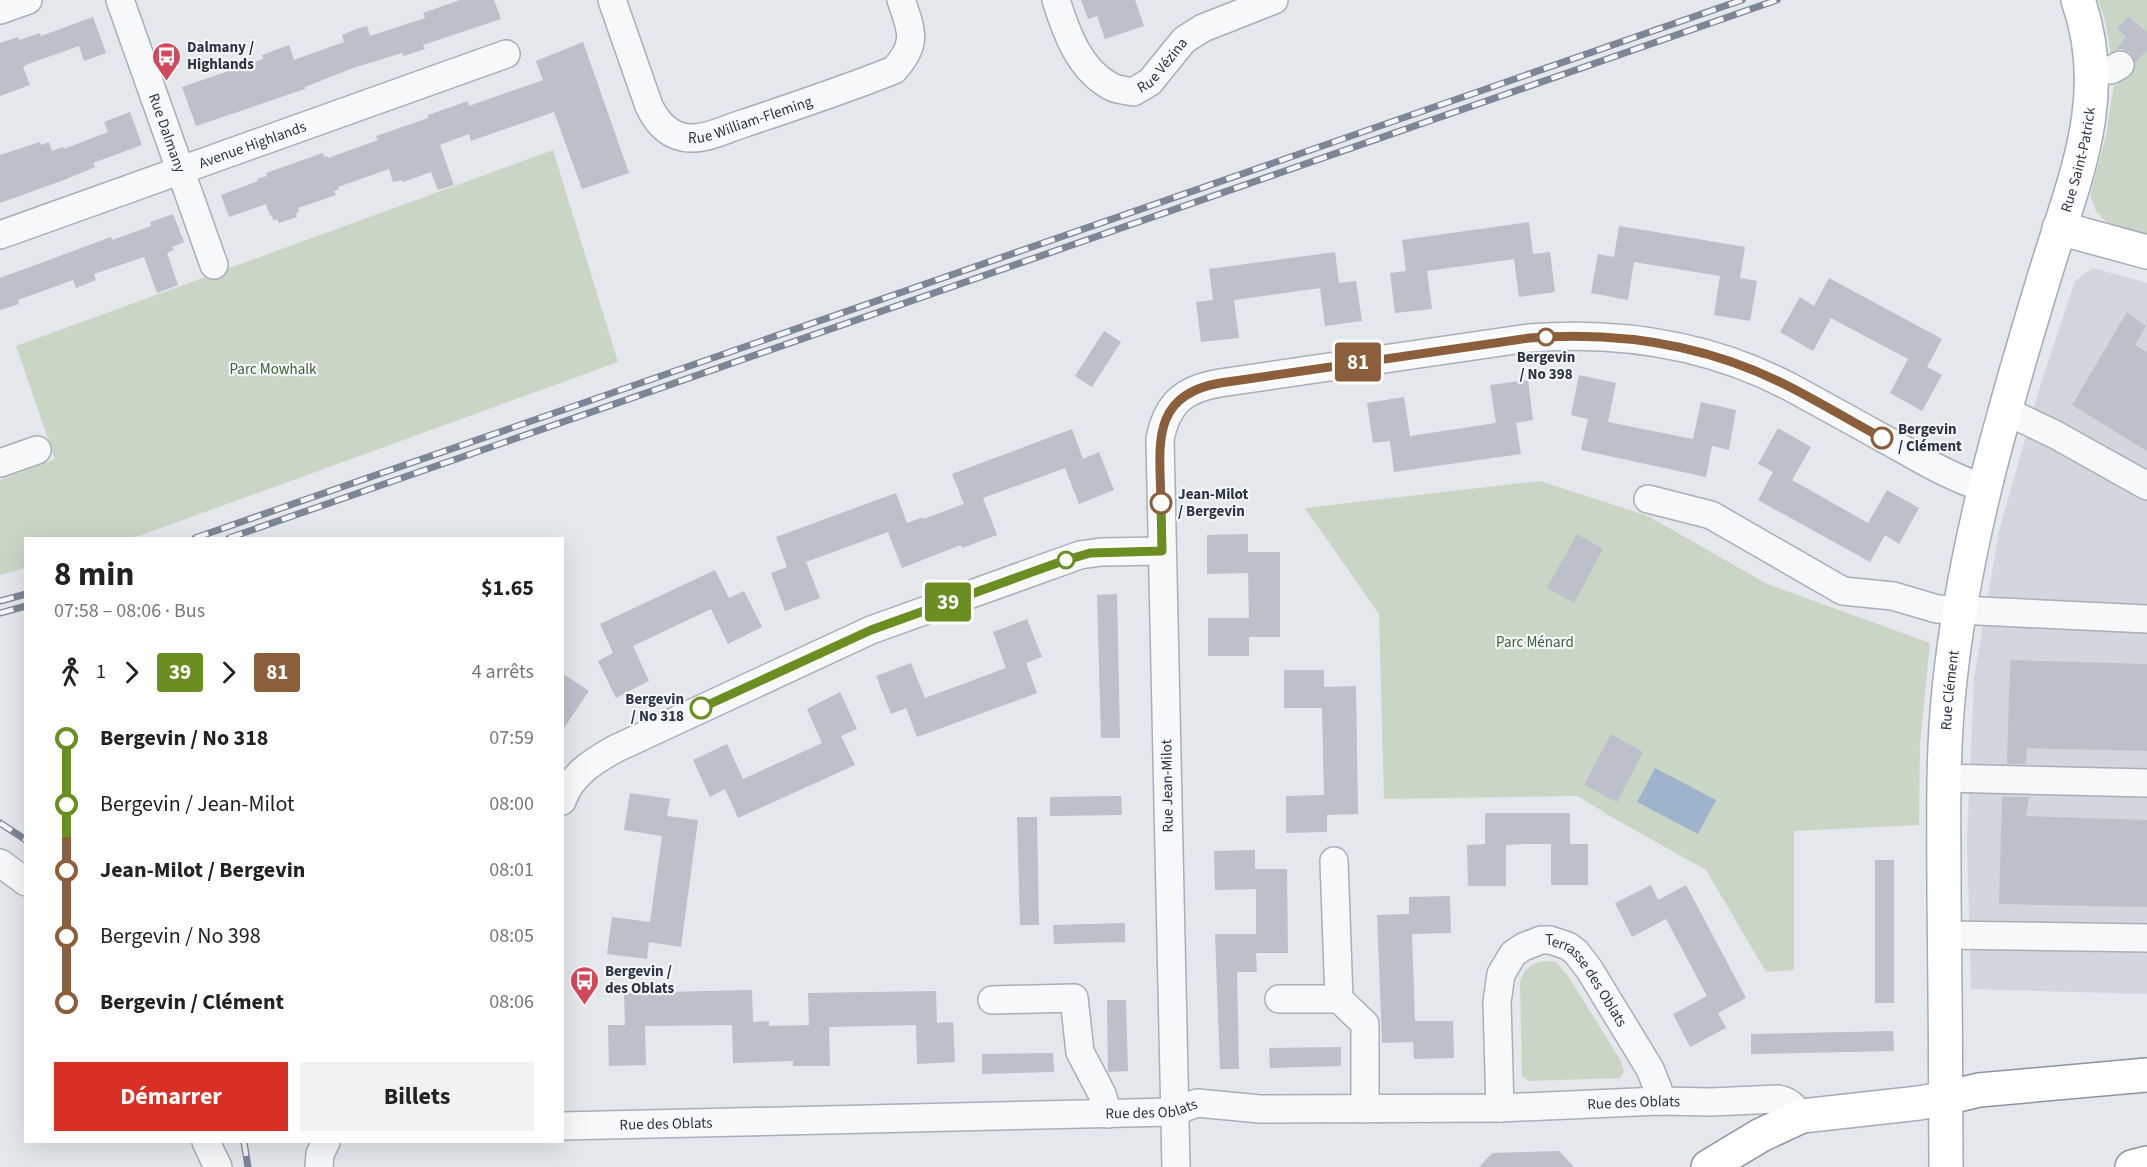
<!DOCTYPE html>
<html lang="fr">
<meta charset="utf-8">
<style>
:root{--surface:#fff;--page:#f2f2f2;--text:#222;--muted:#767676;--accent:#d93025}
body{margin:0;font-family:"Source Sans 3",sans-serif;background:var(--page);color:var(--text);height:100vh;display:flex;flex-direction:column;font-size:22px;white-space:nowrap}
*{box-sizing:border-box;margin:0}
p{font-size:20px;color:var(--muted)}
.icon{flex:none;width:33px;height:33px;fill:none;stroke:currentColor;stroke-width:2;stroke-linecap:round;stroke-linejoin:round}
.map{position:relative;flex:1;overflow:hidden}
.drawer{position:absolute;left:24px;top:537px;width:540px;height:606px;display:flex;flex-direction:column;background:var(--surface);border-radius:0px;box-shadow:0 6px 24px #0002}
.drawer>*{flex:none}
.badge{padding:0 12px;border-radius:4px;font-size:21px;line-height:39px}
.map>.badge{position:absolute;translate:-50% -50%;box-shadow:0 0 0 3px #fff}
.legs{display:flex;align-items:center;gap:9px;height:66px;padding:0 30px;font-size:20px}
.legs p{margin-inline-start:auto}
.head{display:flex;align-items:center;justify-content:space-between;height:102px;padding:0 30px}
h1{font-size:33px;font-weight:700;line-height:45px}
.primary-button{display:flex;gap:12px;margin-top:auto;padding:12px 30px}
.primary-button a{flex:1;height:69px;border-radius:0px;background:var(--accent);color:#fff;font-size:24px;font-weight:700;line-height:69px;text-align:center}
.primary-button a+a{background:var(--page);color:var(--text)}
ul{padding:0 30px;list-style:none}
li{display:flex;align-items:center;gap:21px;height:66px;font-size:22px}
li i{display:grid;place-items:center;width:9px;height:100%;margin:0 8px;background:currentColor}
li i::after{content:'';width:15px;height:15px;margin:-8px;border:4px solid;border-radius:50%;background:var(--surface)}
li p{margin-inline-start:auto}
li:first-child i{background:linear-gradient(#0000 50%,currentColor 0)}
li:last-child i{background:linear-gradient(currentColor 50%,#0000 0)}
.map>svg:first-child{display:block}
.built{fill:#d2d6de}
.green{fill:#c9d6c5}
.water{fill:#9fb4cc}
.building{fill:#bbc0ca}
.lines{fill:none;stroke-linecap:round;stroke-linejoin:round}
.minor-casing{stroke:#a9aeb7;stroke-width:30}
.major-casing{stroke:#a3abb8;stroke-width:36}
.highway-casing{stroke:#8b94a3;stroke-width:36}
.minor{stroke:#f7f8fa;stroke-width:27}
.major{stroke:#fff;stroke-width:33}
.highway{stroke:#fff;stroke-width:33}
.rail-casing{stroke:#7d8696;stroke-width:7}
.rail{stroke:#f4f6f9;stroke-width:4.5;stroke-dasharray:14;stroke-linecap:butt}
.line-1-casing{stroke:#fff;stroke-width:14}
.line-2-casing{stroke:#fff;stroke-width:14}
.line-1{stroke:#6b8e23;stroke-width:9}
.line-2{stroke:#8b5e3c;stroke-width:9}
.stop-2-dot{fill:#fff;stroke:#8b5e3c;stroke-width:3}
.stop-1-dot{fill:#fff;stroke:#6b8e23;stroke-width:3}
.labels{text-anchor:middle;stroke-width:4.5;stroke-linejoin:round;paint-order:stroke}
.poi-label{font-size:15px;font-weight:bold;fill:#2b3445;stroke:#f4f6f9;text-anchor:start}
.street-label{font-size:15px;fill:#2b3445;stroke:#f4f6f9}
.stop-label{font-size:15px;font-weight:bold;fill:#2b3445;stroke:#f4f6f9;text-anchor:start}
.park-label{font-size:15px;fill:#3f6138;stroke:#f4f6f9}
</style>
<div class="map">
<svg width="2147" height="1167" viewBox="0 0 2147 1167">
<rect width="100%" height="100%" fill="#e4e7ec"/>
<path class="built" d="M2093,268l54,15v711l-176,-5 -4,-150 7,-161 25,-147 41,-145 35,-105z"/>
<g class="green">
<path d="M2098,0h49v32l-19,-16 -11,13 9,8 -15,18 -6,-35z"/>
<path d="M2147,50v184l-41,-12 -10,-11 -5,-13v-6l15,-57 8,-51 2,2z"/>
<path d="M553,150l65,212 -482,175 -110,1 -1,30 -25,7v-95l55,-21 -39,-113z"/>
<path d="M1540,481l108,35 119,68 163,59 -10,101 -1,81 -125,6v139l-28,2 -60,-102 -100,-56v-1l-29,-17 -193,3 -5,-185 -74,-106z"/>
<path d="M1550,961l6,1 12,14 53,85 3,10 -4,7 -91,3 -7,-5 -2,-95c5,-15 15,-20 30,-20z"/>
</g>
<path class="water" d="M1655,768l61,32 -18,34 -61,-32z"/>
<g class="building">
<path d="M460,0h34l7,19 -78,26 2,4 -21,7 -2,-3 -49,15 -48,19v2l-109,37 -14,-39 81,-28 -1,-4 27,-10 5,15 50,-18 -2,-7 14,-6 11,-3 3,10 55,-18 -2,-5z"/>
<path d="M1081,0h54l9,26 -39,13 -8,-23 -9,3z"/>
<path d="M2128,16l19,16v18l-12,14 -2,-7 -4,-5 -8,-3 -6,1 11,-13 -9,-8z"/>
<path d="M93,17l13,36 -22,8 -5,-15 -51,18 -5,3 7,18 -30,11v-53l18,-6 1,3 21,-7 1,3z"/>
<path d="M583,42l46,131 -47,16 -28,-77 -83,29 -2,-7 -29,11 14,40 -16,5 -7,-18 -28,10 -1,-2 -9,2 -4,-13 -51,18 1,2 -5,2 2,4 -38,13 1,4 -3,1 1,4 -18,6 -2,-4 -4,2 -1,-6 -2,1 -4,-12 -37,13 -8,-22 37,-14 -1,-2 10,-3 -1,-3 34,-12 23,-8 1,4 3,-1 1,2 50,-18 -2,-4 52,-18v-3l40,-14 1,5 74,-26 -7,-19z"/>
<path d="M130,112l12,33 -49,18 2,4 -31,13 -64,23v-48l40,-13 1,3 8,-3 3,9 11,-4 1,2 44,-17 -4,-10z"/>
<path d="M173,214l11,28 -12,5 2,3 -7,3 11,32 -21,8 -13,-36 -50,17 2,6 -20,8 -3,-8 -55,20 1,4 -19,6v-32l111,-41 1,3 39,-14 -1,-4z"/>
<path d="M1529,222l4,32 17,-2 5,40 -36,5 -5,-38 -87,12 5,38 -37,4 -5,-40 16,-2 -4,-31z"/>
<path d="M1619,226l126,21 -5,31 17,3 -7,40 -36,-6 6,-39 -86,-14 -6,38 -37,-7 7,-39 16,3z"/>
<path d="M1335,252l4,31 17,-2 6,40 -37,5 -5,-38 -86,12 5,38 -38,4 -5,-40 17,-2 -4,-31z"/>
<path d="M1829,278l113,61 -15,28 15,8 -20,36 -32,-18 18,-34 -77,-41 -18,33 -33,-19 20,-35 14,9z"/>
<path d="M2127,312l19,14 -11,19 12,7v99l-75,-46z"/>
<path d="M1104,331l17,11 -29,45 -17,-11z"/>
<path d="M1579,375l37,8 -8,39 85,17 8,-37 35,8 -7,40 -17,-4 -6,31 -125,-27 7,-31 -17,-4z"/>
<path d="M1528,380l5,40 -17,3 5,31 -127,18 -4,-31 -17,2 -6,-40 37,-6 6,39 86,-13 -6,-38z"/>
<path d="M1778,428l33,19 -19,33 76,43 19,-33 32,18 -20,36 -14,-9 -15,27 -112,-62 15,-28 -15,-8z"/>
<path d="M1072,429l11,30 16,-7 15,38 -35,14 -14,-36 -82,30 14,37 -35,13 -1,-3 -59,23 -14,-36 -82,30 14,36 -35,13 -14,-38 16,-6 -11,-30 120,-44 11,30 16,-6v2l41,-15 -12,-30z"/>
<path d="M1248,534v18h32v85h-31v19h-41v-38h41l-1,-45 -41,1v-39z"/>
<path d="M1577,534l26,15 -29,54 -27,-15z"/>
<path d="M715,570l14,28 15,-7 18,36 -34,17 -17,-35 -78,37 16,35 -33,17 -18,-37 15,-8 -13,-29z"/>
<path d="M1117,594l3,144h-19l-4,-143z"/>
<path d="M1027,619l15,38 -16,6 11,30 -120,44 -11,-29 -15,6 -15,-38 35,-13 14,35 81,-30 -13,-36z"/>
<path d="M2010,660l137,4v87l-120,-3 -1,16h-19z"/>
<path d="M1284,670h40v17l32,-1 2,128 -31,1v17l-41,1v-37l38,-1 -2,-87h-38z"/>
<path d="M562,673l27,18 -27,40z"/>
<path d="M840,692l17,37 -16,7 14,29 -117,53 -13,-29 -15,8 -17,-37 34,-16 16,35 79,-36 -15,-34z"/>
<path d="M1611,734l32,18 -26,50 -33,-17z"/>
<path d="M630,793l40,6 -3,17 31,4 -17,127 -32,-5 -2,17 -40,-5 5,-37 38,5 12,-86 -38,-6z"/>
<path d="M1121,796l1,19 -72,1v-19z"/>
<path d="M2002,797h27l-3,19 121,4v87l-148,-3z"/>
<path d="M1485,813h85v31h18v41h-37v-41h-24l-21,1v41h-38l-1,-41 18,-1z"/>
<path d="M1017,817h20l2,108h-19z"/>
<path d="M1255,850v19h32l1,84h-32l1,19h-20l2,97h-19l-5,-135h41v-45l-41,1 -1,-39z"/>
<rect x="1875" y="860" width="19" height="143"/>
<path d="M1651,885l7,15 28,-15 60,113 -28,15 8,15 -36,19 -17,-33 34,-18 -41,-77 -34,18 -17,-34z"/>
<path d="M1450,896l1,37 -39,1 3,87h38l1,37 -40,1 -1,-17 -31,1 -5,-128 32,-1v-17z"/>
<path d="M1125,923v19l-71,2 -1,-19z"/>
<path d="M752,990l1,32 16,-1v5l40,-1 -1,-32 128,-2 1,32 16,-1 2,40 -38,2 -1,-39 -87,2 1,39h-37v-5l-60,2 -1,-38 -87,1 1,39 -37,1 -1,-41h17l-1,-32z"/>
<path d="M1107,1000h19l2,71 -20,1z"/>
<path d="M1893,1031l1,20 -143,3v-20z"/>
<path d="M1341,1047v19l-71,2 -1,-20z"/>
<path d="M1053,1053l1,19 -72,2v-20z"/>
<path d="M1559,1151l15,16h-95l13,-14z"/>
</g>
<g class="lines">
<defs>
<g id="minor">
<path id="s1" d="M120,0l94,265"/>
<path id="s2" d="M612,0l37,106c8,17 20,31 41,32 17,1 36,-9 52,-14 51,-17 102,-34 152,-54 24,-26 18,-39 7,-70"/>
<path id="s3" d="M1056,0c10,32 23,69 54,86 6,4 15,4 23,6l17,-10 34,-42 19,-12 71,-28"/>
<path d="M0,10l28,-10"/>
<path d="M2092,70h19l9,-5"/>
<path id="s4" d="M0,235l506,-181"/>
<path d="M2006,411l50,24 91,51"/>
<path d="M0,463l37,-13"/>
<path d="M1648,499l63,16 132,76 50,5 44,13 210,10"/>
<path d="M1944,778l203,5"/>
<path d="M562,801c9,-26 30,-39 53,-52l256,-119 209,-75 21,-3 61,-1"/>
<path d="M1334,861l5,138"/>
<path d="M0,863l26,19"/>
<path d="M1944,935l203,3"/>
<path d="M1279,999h60l26,25v85"/>
<path d="M992,1000l82,-2 6,54 22,42 6,20"/>
<path id="s5" d="M1500,1108l-3,-106 4,-28 12,-20 10,-7 18,-7h9l18,6 8,6 13,17 61,100 8,20 1,12"/>
<path id="s6" d="M562,1126l611,-14 24,-9 63,6 240,-1 159,-7 52,1 67,-3c12,2 16,8 24,17"/>
<path d="M206,1142l12,25"/>
<path d="M319,1167l1,-13 6,-12"/>
<path d="M1176,1167l-16,-728c7,-36 24,-50 60,-56l309,-45c92,-7 179,6 261,49 39,21 78,43 116,64 26,15 50,28 78,37"/>
</g>
<g id="major">
<path d="M2059,228l88,24"/>
<path d="M1802,1116l117,-13 27,-5"/>
<path id="s7" d="M1946,1167c0,-91 -1,-183 -2,-274 0,-68 -2,-136 5,-203 14,-141 54,-277 95,-412 28,-94 69,-179 34,-278"/>
</g>
<g id="highway">
<path d="M1946,1098l33,-8 168,-15"/>
<path d="M1708,1167l53,-32 41,-19"/>
<path d="M2132,1167l15,-4"/>
</g>
</defs>
<use href="#minor" class="minor-casing"/>
<use href="#major" class="major-casing"/>
<use href="#highway" class="highway-casing"/>
<use href="#minor" class="minor"/>
<use href="#major" class="major"/>
<use href="#highway" class="highway"/>
<defs>
<g id="rail">
<path d="M195,538l1547,-538"/>
<path d="M229,538l1548,-538"/>
<path d="M0,601l26,-7"/>
<path d="M0,613l26,-7"/>
<path d="M0,823l26,17"/>
<path d="M244,1142l4,25"/>
</g>
</defs>
<use href="#rail" class="rail-casing"/>
<use href="#rail" class="rail"/>
</g>
<g class="lines">
<defs>
<path id="line-1" d="M701,708l170,-78 189,-68 30,-9 72,-2 -1,-48"/>
<path id="line-2" d="M1161,503c-1,-56 -12,-108 59,-120l309,-45c90,-7 180,7 261,49 31,16 61,34 92,51"/>
</defs>
<use href="#line-1" class="line-1-casing"/>
<use href="#line-2" class="line-2-casing"/>
<use href="#line-1" class="line-1"/>
<use href="#line-2" class="line-2"/>
</g>
<defs>
<symbol id="bus-pin" viewBox="-11 -11 22 30"><path d="M0 17L-7.5 6A9.5 9.5 0 1 1 7.5 6Z" fill="#d1495b" stroke="#f4f6f9"/><path d="M-5-6H5V4H4V6H2V4H-2V6H-4V4H-5ZM-3.5-4V0h7V-4ZM-3.5 1.2v1.5H-2V1.2ZM2 1.2v1.5H3.5V1.2Z" fill="#fff"/></symbol>
</defs>
<g fill-rule="evenodd">
<use href="#bus-pin" x="150" y="40" width="33" height="45"/>
<use href="#bus-pin" x="568" y="964" width="33" height="45"/>
</g>
<g class="stop-2-dot">
<circle cx="1546" cy="337" r="8"/>
<circle cx="1882" cy="438" r="10"/>
<circle cx="1161" cy="503" r="10"/>
</g>
<g class="stop-1-dot">
<circle cx="1066" cy="560" r="8"/>
<circle cx="701" cy="708" r="10"/>
</g>
<g class="labels">
<g class="poi-label">
<text x="187" y="52">Dalmany /<tspan x="187" dy="17">Highlands</tspan></text>
<text x="605" y="976">Bergevin /<tspan x="605" dy="17">des Oblats</tspan></text>
</g>
<g class="street-label">
<text dy="5" stroke="none"><textPath href="#s3" startOffset="168">Rue Vézina</textPath></text>
<text dy="5" stroke="none"><textPath href="#s2" startOffset="230">Rue William-Fleming</textPath></text>
<text dy="5" stroke="none"><textPath href="#s1" startOffset="141">Rue Dalmany</textPath></text>
<text dy="5" stroke="none"><textPath href="#s4" startOffset="268">Avenue Highlands</textPath></text>
<text dy="5" stroke="none"><textPath href="#s7" startOffset="1024">Rue Saint-Patrick</textPath></text>
<text dy="5" stroke="none"><textPath href="#s7" startOffset="477">Rue Clément</textPath></text>
<text transform="translate(1167 786) rotate(-91)" y="5">Rue Jean-Milot</text>
<text dy="5" stroke="none"><textPath href="#s5" startOffset="254">Terrasse des Oblats</textPath></text>
<text dy="5" stroke="none"><textPath href="#s6" startOffset="1074">Rue des Oblats</textPath></text>
<text dy="5" stroke="none"><textPath href="#s6" startOffset="590">Rue des Oblats</textPath></text>
<text dy="5" stroke="none"><textPath href="#s6" startOffset="104">Rue des Oblats</textPath></text>
</g>
<g class="stop-label">
<text x="1546" y="362" text-anchor="middle">Bergevin<tspan x="1546" dy="17">/ No 398</tspan></text>
<text x="1898" y="434">Bergevin<tspan x="1898" dy="17">/ Clément</tspan></text>
<text x="1178" y="499">Jean-Milot<tspan x="1178" dy="17">/ Bergevin</tspan></text>
<text x="684" y="704" text-anchor="end">Bergevin<tspan x="684" dy="17">/ No 318</tspan></text>
</g>
<g class="park-label">
<text x="273" y="374">Parc Mowhalk</text>
<text x="1535" y="647">Parc Ménard</text>
</g>
</g>
</svg>
<b class="badge" style="left:948px;top:602px;background:#6b8e23;color:#fff">39</b>
<b class="badge" style="left:1358px;top:362px;background:#8b5e3c;color:#fff">81</b>
<section class="drawer">
<div class="head"><div><h1>8 min</h1><p>07:58 – 08:06 · Bus</p></div><b>$1.65</b></div>
<div class="legs"><svg class="icon" aria-label="walk" viewBox="0 0 24 24"><circle cx="13" cy="4" r="2"/><path d="M13 8l-2 6 4 7M11 14l-3 7M7 12l3-4h3l4 4"/></svg>1<svg class="icon" aria-label="forward" viewBox="0 0 24 24"><path d="M9 5l7 7-7 7"/></svg><b class="badge" style="background:#6b8e23;color:#fff">39</b><svg class="icon" aria-label="forward" viewBox="0 0 24 24"><path d="M9 5l7 7-7 7"/></svg><b class="badge" style="background:#8b5e3c;color:#fff">81</b><p>4 arrêts</p></div>
<ul>
<li><i style="color:#6b8e23"></i><b>Bergevin / No 318</b><p>07:59</p></li>
<li><i style="color:#6b8e23"></i><span>Bergevin / Jean-Milot</span><p>08:00</p></li>
<li><i style="color:#8b5e3c"></i><b>Jean-Milot / Bergevin</b><p>08:01</p></li>
<li><i style="color:#8b5e3c"></i><span>Bergevin / No 398</span><p>08:05</p></li>
<li><i style="color:#8b5e3c"></i><b>Bergevin / Clément</b><p>08:06</p></li>
</ul>
<div class="primary-button"><a>Démarrer</a><a>Billets</a></div>
</section>
</div>
